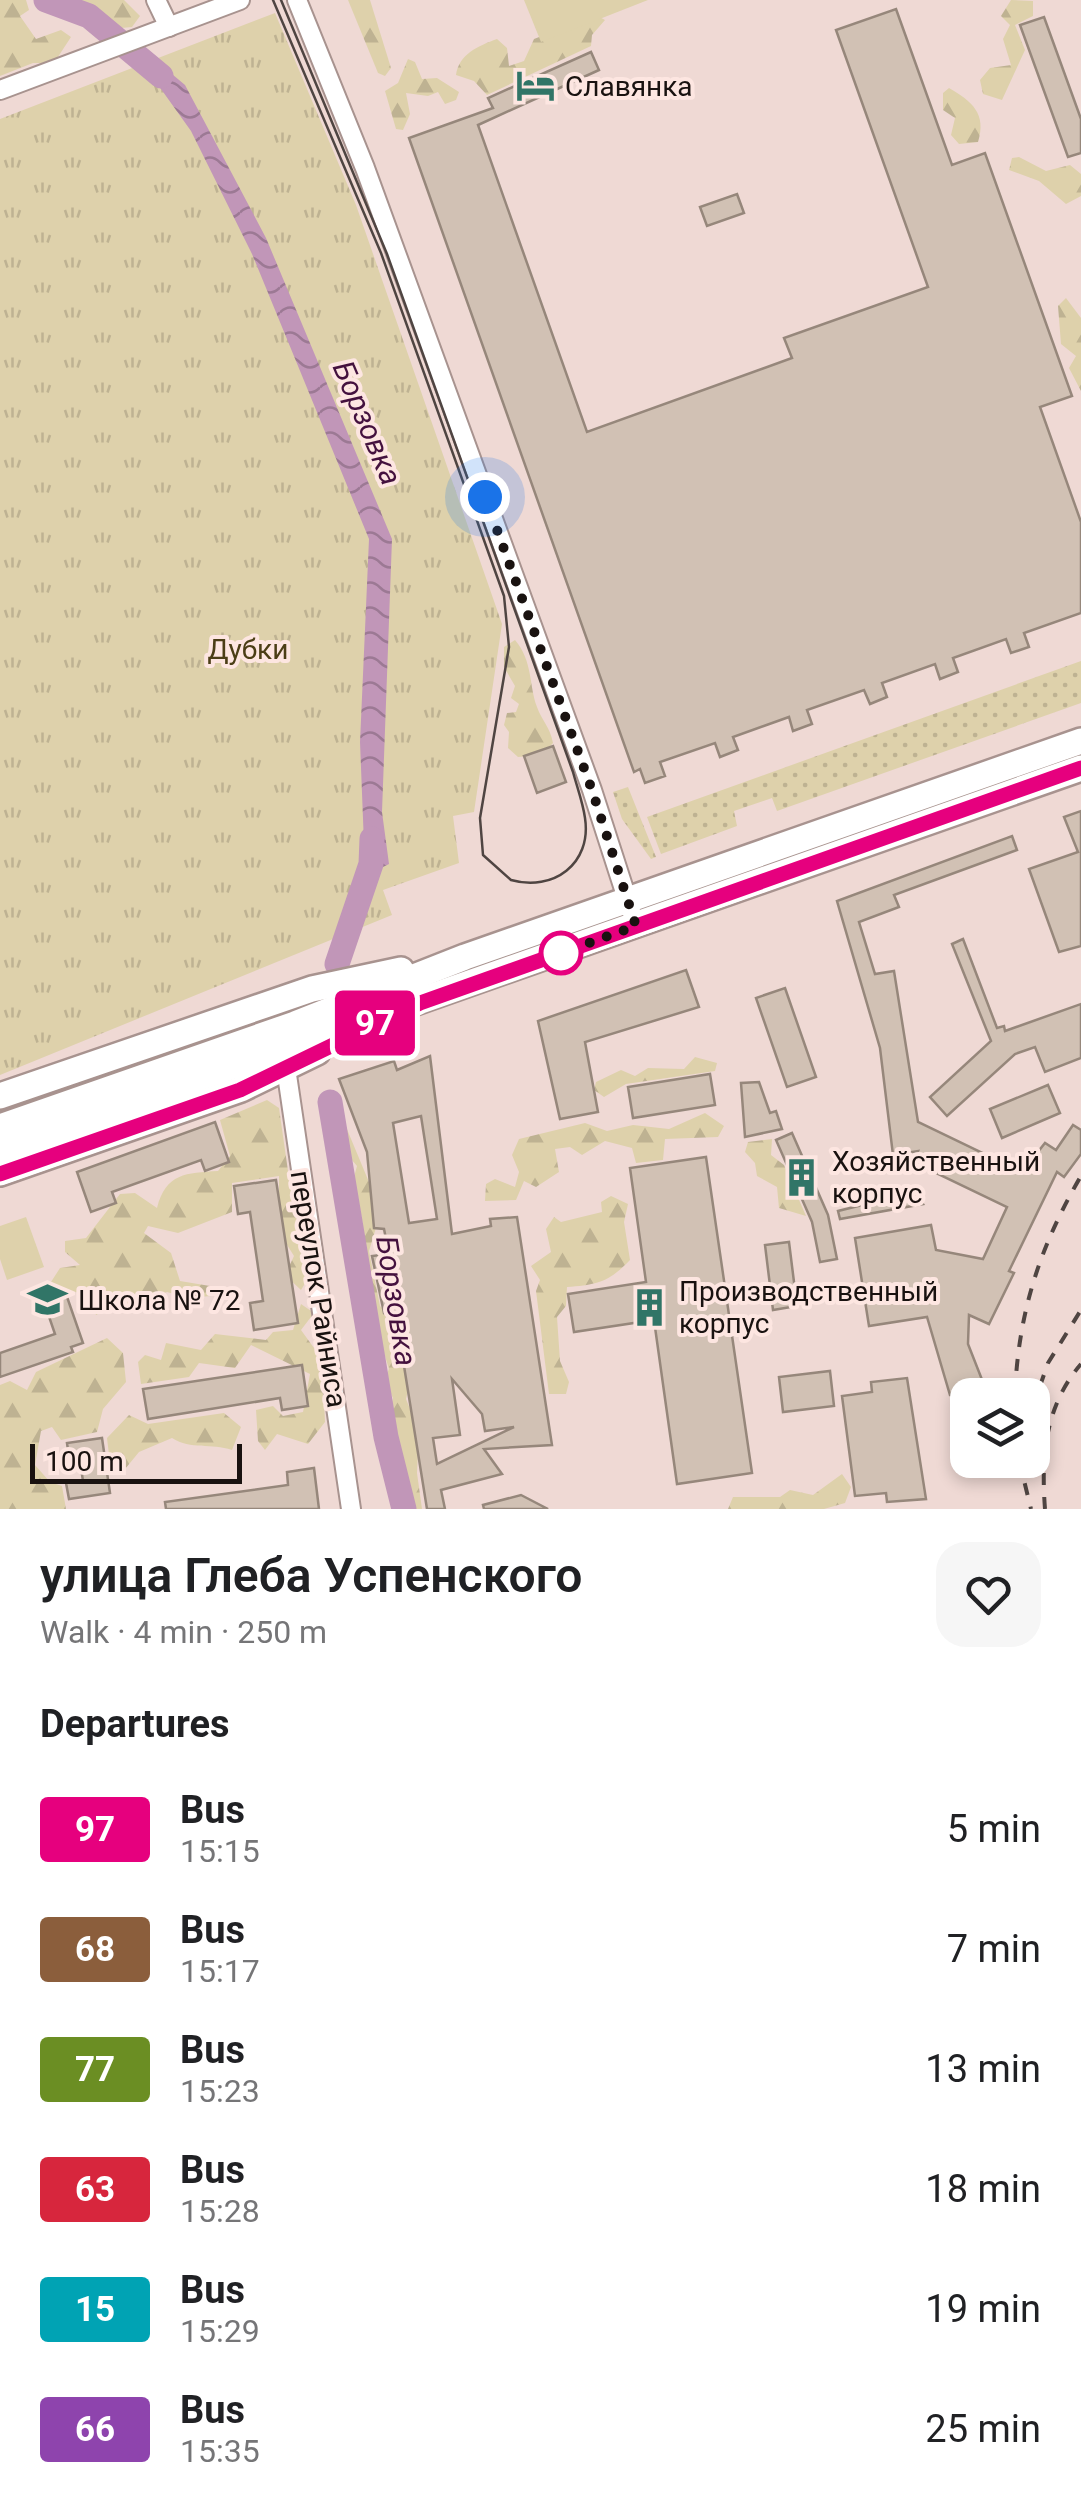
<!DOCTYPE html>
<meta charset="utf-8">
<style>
:root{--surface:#fff;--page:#f6f6f6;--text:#202124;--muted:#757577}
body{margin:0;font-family:Roboto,sans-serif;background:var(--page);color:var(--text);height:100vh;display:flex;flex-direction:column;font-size:38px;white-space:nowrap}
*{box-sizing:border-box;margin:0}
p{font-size:32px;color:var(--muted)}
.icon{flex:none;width:55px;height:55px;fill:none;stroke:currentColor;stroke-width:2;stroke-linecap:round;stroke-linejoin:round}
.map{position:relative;height:1509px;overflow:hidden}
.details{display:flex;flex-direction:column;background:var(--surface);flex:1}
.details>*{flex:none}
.badge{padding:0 20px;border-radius:8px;font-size:35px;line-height:65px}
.fabs{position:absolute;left:950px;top:1378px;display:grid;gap:20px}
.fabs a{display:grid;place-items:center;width:100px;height:100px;border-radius:20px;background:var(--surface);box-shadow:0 5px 15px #0003;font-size:50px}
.scale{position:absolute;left:30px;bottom:25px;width:212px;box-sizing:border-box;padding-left:10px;border:5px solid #191210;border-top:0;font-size:28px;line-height:35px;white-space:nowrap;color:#191210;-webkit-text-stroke:8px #fde6e1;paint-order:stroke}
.you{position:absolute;width:50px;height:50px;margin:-25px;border:8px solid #fff;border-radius:50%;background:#1a73e8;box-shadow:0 0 0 15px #1a73e833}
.map>.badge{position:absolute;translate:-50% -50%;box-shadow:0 0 0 5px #fff}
h2{padding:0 40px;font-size:38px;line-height:90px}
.round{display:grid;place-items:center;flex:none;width:105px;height:105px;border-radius:30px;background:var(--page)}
.overview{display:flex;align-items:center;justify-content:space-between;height:170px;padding:0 40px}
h1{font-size:48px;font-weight:600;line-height:75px}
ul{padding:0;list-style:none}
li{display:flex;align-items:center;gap:30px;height:120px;padding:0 40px}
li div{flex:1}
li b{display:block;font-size:38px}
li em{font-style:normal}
li .badge{min-width:110px;font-weight:700;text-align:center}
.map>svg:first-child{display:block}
.grass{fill:url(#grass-dots)}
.forest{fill:url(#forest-firs)}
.park{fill:url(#park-tufts)}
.garden{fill:#ded1ab}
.water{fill:url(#water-waves)}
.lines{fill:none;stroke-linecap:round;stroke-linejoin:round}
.river{stroke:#c196b8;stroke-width:25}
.building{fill:#d1c1b4;stroke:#96877b;stroke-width:2.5;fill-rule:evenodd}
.street-casing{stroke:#a8938f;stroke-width:22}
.primary-casing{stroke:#a8938f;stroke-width:30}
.street{stroke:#fff;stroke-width:18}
.primary{stroke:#fff;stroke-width:25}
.tram{stroke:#4f4542;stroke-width:2.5}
.rail{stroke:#4f4542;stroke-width:4;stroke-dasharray:12 12;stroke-linecap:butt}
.line-casing{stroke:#fff;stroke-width:22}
.line{stroke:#e6007e;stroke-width:15}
.walk{stroke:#191210;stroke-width:10;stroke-dasharray:0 18}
.stop-dot{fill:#fff;stroke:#e6007e;stroke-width:5}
.labels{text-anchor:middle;stroke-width:8;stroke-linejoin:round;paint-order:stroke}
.poi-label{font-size:28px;fill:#191210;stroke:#fde6e1;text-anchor:start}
.park-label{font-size:28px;fill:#4b3e16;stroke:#fde6e1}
.street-label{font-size:28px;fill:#191210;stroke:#fde6e1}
.water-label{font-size:30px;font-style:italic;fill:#44113e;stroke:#fde6e1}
</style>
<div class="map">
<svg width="1081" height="1509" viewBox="0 0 1081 1509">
<defs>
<pattern id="grass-dots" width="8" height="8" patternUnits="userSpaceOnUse" patternTransform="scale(2.5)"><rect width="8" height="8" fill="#ded1ab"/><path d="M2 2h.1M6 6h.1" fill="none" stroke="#beb292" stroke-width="1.8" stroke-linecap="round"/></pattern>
<pattern id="forest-firs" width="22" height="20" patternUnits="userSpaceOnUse" patternTransform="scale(2.5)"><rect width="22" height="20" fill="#ded1ab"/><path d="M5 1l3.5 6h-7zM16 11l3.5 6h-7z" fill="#beb292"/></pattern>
<pattern id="park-tufts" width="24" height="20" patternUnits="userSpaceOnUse" patternTransform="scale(2.5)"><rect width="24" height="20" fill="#ded1ab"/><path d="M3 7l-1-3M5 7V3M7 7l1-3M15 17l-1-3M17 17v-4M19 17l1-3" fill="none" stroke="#beb292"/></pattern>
<pattern id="water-waves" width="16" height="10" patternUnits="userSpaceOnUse" patternTransform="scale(2.5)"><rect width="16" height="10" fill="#c196b8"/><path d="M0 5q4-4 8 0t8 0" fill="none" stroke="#9c7994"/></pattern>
</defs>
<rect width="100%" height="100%" fill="#efd9d4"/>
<g class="grass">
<path d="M1081,661v42l-304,108 -5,-13 -38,13 3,15 -76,28 -14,-37z"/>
<path d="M628,787l28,70 -5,2 -29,-40 -9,-27z"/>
</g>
<g class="forest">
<path d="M0,0h26l3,10 -9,6 16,23 25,-9 10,7 -17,26h-21l-33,13z"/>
<path d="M47,0h77l16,16 -8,11c-32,4 -65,1 -85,-27z"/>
<path d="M348,0h22l21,68 -6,8 -7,-3z"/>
<path d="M1011,0l22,1v15l-18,9 10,25 -23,50 -19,-6 -3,-14 10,-12 21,-3 -8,-26 7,-14 -9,-9z"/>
<path d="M596,15l9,5 -13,15 -1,11 -104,49 -13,-14 -18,-6c3,-21 22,-29 41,-36l10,9 2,18 15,-5 10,-22z"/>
<path d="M408,59l7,3 7,17 15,-1 22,14 -3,8 -11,4 -7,-12 -10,4 -22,-3 4,21 -7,16 -7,-1 -11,-38 13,-8z"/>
<path d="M949,88c23,13 38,26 29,54l-19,2 -8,-9 4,-17 -12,-8v-17z"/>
<path d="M1019,157l27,14 24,-6 11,9v22l-15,8 -27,-23 -30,-11 3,-12z"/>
<path d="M1066,298l15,20v73l-12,-23 7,-12 -15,-12 -3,-38z"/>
<path d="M515,640c18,21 14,46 22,67 5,14 13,20 16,36l-11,12 -24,2 -10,-9 1,-16 -5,-7 3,-12 9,-1 3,-8 -8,-6 4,-12 -11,-19v-20z"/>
<path d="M695,1057l22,6 -2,8 -89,13 -22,13 -10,-7 2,-8 25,-12 14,6 13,-8 36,1z"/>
<path d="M267,1100l12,8 10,70 21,10 4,37 -14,25 7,30 -6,10 -16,-15 9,-19 -15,-24v-56l-47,7v29l-54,21 -30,-7 -4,7 27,20 9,28 42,7 1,7 -36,3 -20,-6 -41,18 -3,-10 -27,15 -7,-22 -31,-2 -7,-9 9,-14 20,-3 -15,-13v-11l21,-3 34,-44 15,-1 22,15c9,-35 29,-35 61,-37l12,-15 -10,-36z"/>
<path d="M323,1109l16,1 42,101 -12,40 11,55 12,12 19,59 -5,22 13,32 -2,42 5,36h-12l-21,-94 4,-17 -9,-18 5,-11 -39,-125 13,-19 -9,-48 3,-11 -29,-34z"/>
<path d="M705,1113l19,13 -6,11 -53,2 -2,21 -27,3 -4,-15 -27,-7 -23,14 -12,-8 -15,2 4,23 -23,15 -12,-6 -8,19 -31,1 1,-17 9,-5 20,8 4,-15 -7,-17 7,-16 66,-16 22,8 26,-6 36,4z"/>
<path d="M772,1139l-1,16 13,10 22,51 -27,-8 -2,-21 -20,-11 -2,-13 -10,-11 3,-10z"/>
<path d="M611,1196l17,8 -4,18 6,38c-21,22 -33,25 -63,27l-1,19 -9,11 3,44 9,21 -3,12h-17l-13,-103 4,-11 -9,-14 20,-14 -5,-23 8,-12 7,5 41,-10 -1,-10z"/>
<path d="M301,1304l13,9 -13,17 21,29 3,63 -17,22 -31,-10 -12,16 -7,-9 -2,-31 17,-4 10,10 20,-4 7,-38 -59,-29 -16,23 -36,-5 -10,14 -48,7 -3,-22 7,-7 16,5 5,-17 35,7 14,-16 51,6 7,-8 20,-2z"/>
<path d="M107,1338l16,15 3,29 -23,27 -6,23 -36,8 -9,-13 -11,4 -6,34 15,17 12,4 4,23h-66v-124l10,-4 17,9 9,-18z"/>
<path d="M224,1413l17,14 -9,23c-21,-7 -41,0 -60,-12l-33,14 -18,22 -11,-11 -3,-25 22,-23 19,9z"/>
<path d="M842,1474l9,13 -6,16 -21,6h-96l5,-12h47l10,-7 23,5z"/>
</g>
<path class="park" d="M275,13l81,192 146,419 -28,188 -21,4 6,47 -76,27 9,25 -392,160v-956z"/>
<g class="garden">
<path d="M524,0h124l-107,42z"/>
<path d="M26,1217l18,50 -37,13 -7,-21v-33z"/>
</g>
<path class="water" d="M147,53l38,32 81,153 126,301 -10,273 7,52 -16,8 -8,-2 -5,-128 9,-203 -117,-285 -61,-123 -35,-49 -23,-23z"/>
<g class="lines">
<g class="river">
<path d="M46,0l43,16 72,60"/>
<path d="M337,964l34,-100 1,-25"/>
<path d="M330,1102l56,335 18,72"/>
</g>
</g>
<g class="building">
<path d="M896,9l56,156 33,-12 87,243 -32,11 41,115v91l-57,20 5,14 -18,6 -5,-14 -53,19 5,14 -18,7 -5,-15 -53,19 5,14 -17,7 -6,-14 -57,20 5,14 -19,7 -4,-14 -56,20 5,13 -18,7 -5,-14 -55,19 5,14 -20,7 -5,-14 -6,3 -225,-634 84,-30 -5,-10 103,-46 8,18 -121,55 109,307 205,-74 -8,-20 144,-51 -92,-257z"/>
<path d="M1044,17l37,102v34l-13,4 -48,-132z"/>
<path d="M737,194l7,19 -37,13 -7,-19z"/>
<path d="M553,746l13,36 -29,11 -13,-37z"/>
<path d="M1081,811v135l-22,6 -30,-83 49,-17 -14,-35z"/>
<path d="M1012,836l5,14 -123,45 5,12 -40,15 16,52 19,-3 24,151 104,50 23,-29 11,7 17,-25 8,5v24l-17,23 -7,-5 -48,99 5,2 -25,51 -20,-9 -1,29 20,51h-38l-23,-78 -58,9 -14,-88 76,-13 5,25 47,9 24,-52 -94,-45 5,-11 -25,4 -13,-107 -43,-147z"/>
<path d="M963,939l34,89 7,-2 1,5 76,-27v54l-36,14 -10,-25 -20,7 -68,62 -17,-19 61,-56 -39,-97z"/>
<path d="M686,970l13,37 -114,35 13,70 -38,7 -22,-98z"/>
<path d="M785,988l31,89 -29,10 -31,-89z"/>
<path d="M430,1056l22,178 39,-8 -1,-7 27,-2 35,228 -68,4 18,25 -61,16 4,19h-18l-32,-199 -11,3 -12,-57 17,-2 -5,-25 -10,-1 -7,-76 -28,-73 55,-18 3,9zM421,1116l16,103 -28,4 -16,-100zM452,1379l30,35 3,17 29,-4 -77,37 -4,-26 27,-3z"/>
<path d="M710,1074l5,31 -82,13 -5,-31z"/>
<path d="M759,1082l11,31 6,-2 6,18 -37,8 -4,-54z"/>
<path d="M1048,1085l12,28 -58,25 -12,-29z"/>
<path d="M215,1122l14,40 -24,9 -4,-11 -89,32 4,11 -25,9 -14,-40z"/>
<path d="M792,1133l36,82 9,44 -17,3 -8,-40 -36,-82z"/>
<path d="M706,1157l46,316 -75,11 -23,-164 -80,12 -6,-38 78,-12 -16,-114z"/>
<path d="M276,1180l22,143 -44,7 -4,-27 13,-2 -13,-89 -12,2 -4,-28z"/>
<path d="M915,1192l8,12 -83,15 -2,-8z"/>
<path d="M789,1242l8,64 -24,4 -8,-65z"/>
<path d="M66,1294l17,49 -12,4 2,5 -73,25v-24l55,-19 -11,-32z"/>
<path d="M302,1365l6,41 -26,4 -2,-12 -132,21 -5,-30z"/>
<path d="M830,1371l4,35 -51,6 -4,-35z"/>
<path d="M907,1378l19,121 -39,3 -1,-9 -31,3 -13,-100 30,-4 -1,-10z"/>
<path d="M102,1438l8,55 -41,6 -3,-16 17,-2 -4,-26 -10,2 -2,-14z"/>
<path d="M314,1468l5,41h-153l-1,-7 123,-17 -1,-13z"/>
<path d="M521,1495l27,14h-64l-1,-4z"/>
</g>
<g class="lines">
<defs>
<g id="street">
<path d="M156,0l13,27"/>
<path d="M297,0l68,168 227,622 39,121"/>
<path d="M0,90l240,-90"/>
<path d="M286,1068l65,441"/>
</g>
<g id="primary">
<path d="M0,1096l312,-107 89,-19"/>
<path d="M0,1127l295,-103 170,-67 616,-216"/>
<path d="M0,1148l1081,-380"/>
<path d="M0,1173l241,-84 76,-37"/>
</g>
</defs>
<use href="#street" class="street-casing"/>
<use href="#primary" class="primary-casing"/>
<use href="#street" class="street"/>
<use href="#primary" class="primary"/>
<path class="tram" d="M273,0l108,253 123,343 5,51 -29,171 3,37 28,25c42,12 81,-16 74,-62 -2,-15 -8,-31 -12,-46l-186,-518 -106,-254"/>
<g class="rail">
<path d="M1015,1395c3,-82 25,-149 66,-219"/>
<path d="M1032,1409l16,-46 33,-53"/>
<path d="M1019,1460l12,49"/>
<path d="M1045,1509c-4,-53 0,-103 36,-145"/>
</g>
</g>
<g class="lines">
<defs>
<path id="line" d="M0,1174l240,-84 180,-87 661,-235"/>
</defs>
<use href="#line" class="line-casing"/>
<use href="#line" class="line"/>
<path class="walk" d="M485,497l107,293 44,136 -75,27"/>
</g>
<defs>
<symbol id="hotel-bare" viewBox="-9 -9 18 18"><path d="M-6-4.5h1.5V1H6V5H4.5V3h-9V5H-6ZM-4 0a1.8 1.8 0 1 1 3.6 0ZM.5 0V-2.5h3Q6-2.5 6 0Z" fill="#317567" stroke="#fde6e1" stroke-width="2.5" paint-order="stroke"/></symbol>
<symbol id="building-bare" viewBox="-9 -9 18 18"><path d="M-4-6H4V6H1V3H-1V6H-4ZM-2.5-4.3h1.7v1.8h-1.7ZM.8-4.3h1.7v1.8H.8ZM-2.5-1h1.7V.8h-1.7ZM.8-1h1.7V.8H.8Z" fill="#317567" stroke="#fde6e1" stroke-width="2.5" paint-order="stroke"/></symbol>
<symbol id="school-bare" viewBox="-9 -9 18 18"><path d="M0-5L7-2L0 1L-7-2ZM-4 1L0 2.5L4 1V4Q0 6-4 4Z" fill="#317567" stroke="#fde6e1" stroke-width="2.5" paint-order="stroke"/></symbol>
</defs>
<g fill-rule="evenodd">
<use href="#hotel-bare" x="508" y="58" width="55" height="55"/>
<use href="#building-bare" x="774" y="1150" width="55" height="55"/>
<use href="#school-bare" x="20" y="1272" width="55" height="55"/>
<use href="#building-bare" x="622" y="1280" width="55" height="55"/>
</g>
<circle class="stop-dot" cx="561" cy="953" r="20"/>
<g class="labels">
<g class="poi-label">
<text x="565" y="96">Славянка</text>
<text x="832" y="1171">Хозяйственный<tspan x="832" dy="32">корпус</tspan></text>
<text x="679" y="1301">Производственный<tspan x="679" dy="32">корпус</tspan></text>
<text x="78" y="1310">Школа № 72</text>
</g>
<g class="park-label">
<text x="248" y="659">Дубки</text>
</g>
<g class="street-label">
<text transform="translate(319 1289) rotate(81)" y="10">переулок Райниса</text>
</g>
<g class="water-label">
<text transform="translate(367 423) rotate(67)" y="10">Борзовка</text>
<text transform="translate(396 1301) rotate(81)" y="10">Борзовка</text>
</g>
</g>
</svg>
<div class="fabs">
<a><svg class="icon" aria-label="layers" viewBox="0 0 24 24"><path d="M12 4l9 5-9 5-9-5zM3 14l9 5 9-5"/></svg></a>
</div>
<div class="scale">100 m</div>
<div class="you" style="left:485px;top:497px"></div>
<b class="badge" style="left:375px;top:1023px;background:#e6007e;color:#fff">97</b>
</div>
<section class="details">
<div class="overview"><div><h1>улица Глеба Успенского</h1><p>Walk · 4 min · 250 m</p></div><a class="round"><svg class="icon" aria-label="heart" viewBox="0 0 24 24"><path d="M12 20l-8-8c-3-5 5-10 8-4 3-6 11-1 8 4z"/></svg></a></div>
<h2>Departures</h2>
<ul>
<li><span class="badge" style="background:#e6007e;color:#fff">97</span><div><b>Bus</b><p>15:15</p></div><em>5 min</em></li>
<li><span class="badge" style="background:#8b5e3c;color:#fff">68</span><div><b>Bus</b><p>15:17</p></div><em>7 min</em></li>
<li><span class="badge" style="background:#6b8e23;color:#fff">77</span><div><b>Bus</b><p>15:23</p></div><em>13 min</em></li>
<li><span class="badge" style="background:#d7263d;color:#fff">63</span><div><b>Bus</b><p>15:28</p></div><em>18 min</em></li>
<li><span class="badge" style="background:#00a3b4;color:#fff">15</span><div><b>Bus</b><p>15:29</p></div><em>19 min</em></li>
<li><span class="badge" style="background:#8e44ad;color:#fff">66</span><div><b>Bus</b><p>15:35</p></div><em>25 min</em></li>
</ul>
</section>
